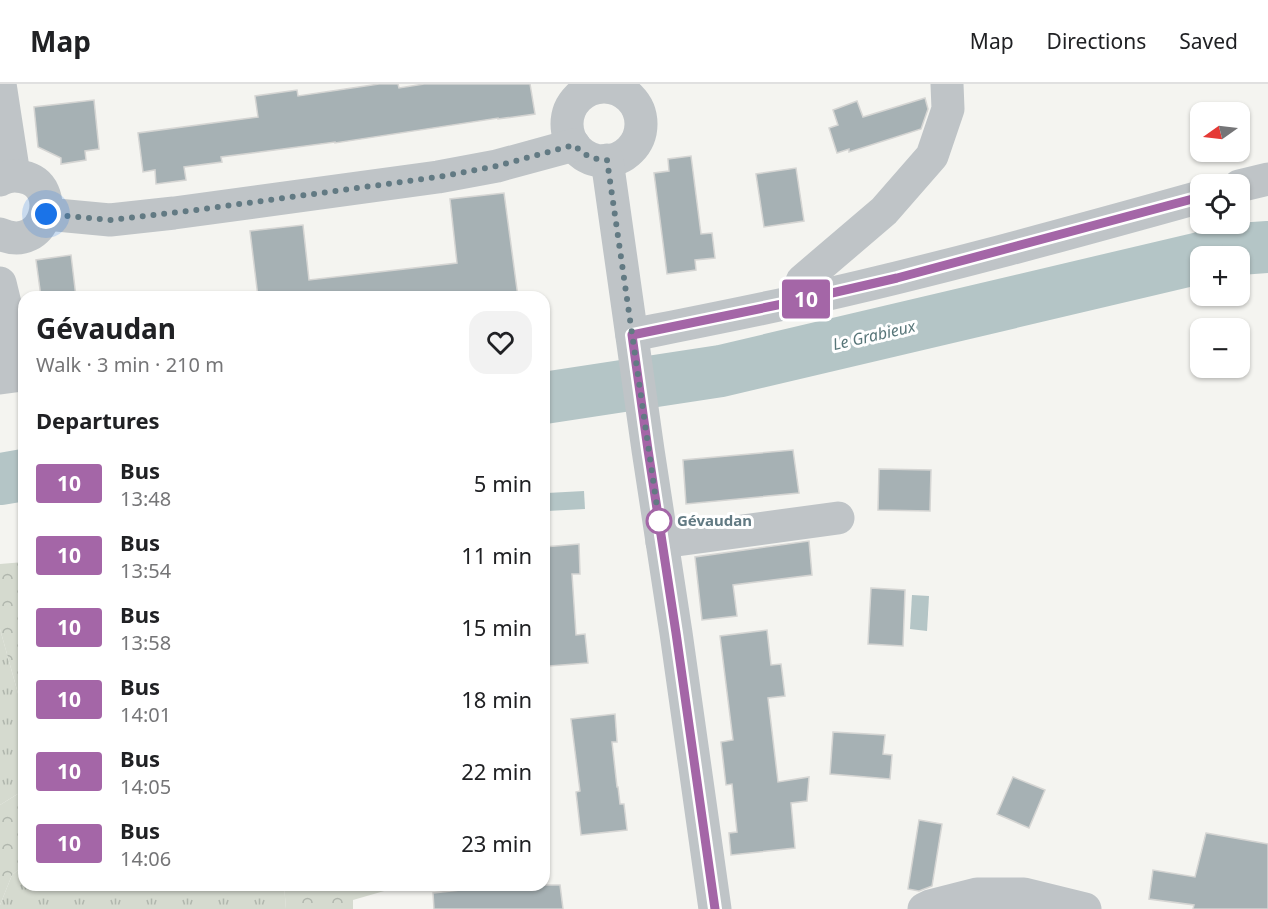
<!DOCTYPE html>
<meta charset="utf-8">
<style>
:root{--surface:#fff;--page:#f2f2f2;--text:#202124;--muted:#757577;--line:#e0e0e0}
body{margin:0;font-family:"Noto Sans",sans-serif;background:var(--page);color:var(--text);height:100vh;display:flex;flex-direction:column;font-size:22px;white-space:nowrap}
*{box-sizing:border-box;margin:0}
p{font-size:20px;color:var(--muted)}
.icon{flex:none;width:33px;height:33px;fill:none;stroke:currentColor;stroke-width:2;stroke-linecap:round;stroke-linejoin:round}
.map{position:relative;flex:1;overflow:hidden}
.details{position:absolute;left:18px;top:207px;width:532px;height:600px;display:flex;flex-direction:column;background:var(--surface);border-radius:18px;box-shadow:0 2px 4px #0004}
.details>*{flex:none}
.badge{padding:0 12px;border-radius:4px;font-size:21px;line-height:39px}
.needle{width:39px;rotate:256deg}
.buttons{position:absolute;left:1190px;top:18px;display:grid;gap:12px}
.buttons a{display:grid;place-items:center;width:60px;height:60px;border-radius:12px;background:var(--surface);box-shadow:0 2px 4px #0004;font-size:30px}
.you{position:absolute;width:30px;height:30px;margin:-15px;border:4px solid #fff;border-radius:50%;background:#1a73e8;box-shadow:0 0 0 9px #1a73e833}
.map>.badge{position:absolute;translate:-50% -50%;box-shadow:0 0 0 3px #fff}
h2{padding:0 18px;font-size:22px;line-height:54px}
.round{display:grid;place-items:center;flex:none;width:63px;height:63px;border-radius:18px;background:var(--page)}
.head{display:flex;align-items:center;justify-content:space-between;height:102px;padding:0 18px}
h1{font-size:28px;font-weight:700;line-height:45px}
ul{padding:0;list-style:none}
li{display:flex;align-items:center;gap:18px;height:72px;padding:0 18px}
li div{flex:1}
li b{display:block;font-size:22px}
li em{font-style:normal}
li .badge{min-width:66px;font-weight:700;text-align:center}
header{display:flex;align-items:center;gap:36px;box-sizing:border-box;height:84px;padding:0 30px;background:var(--surface);border-bottom:2px solid var(--line)}
header strong{font-size:28px}
nav{display:flex;gap:33px;margin-inline-start:auto;font-size:21px}
.map>svg:first-child{display:block}
.grass{fill:url(#grass-tufts)}
.forest{fill:url(#forest-crowns)}
.water{fill:#b4c5c6}
.lines{fill:none;stroke-linecap:round;stroke-linejoin:round}
.river{stroke:#b4c5c6;stroke-width:52}
.building{fill:#a6b1b4;stroke:#d5d5d3;stroke-width:1.5}
.minor{stroke:#bfc4c7;stroke-width:33}
.line-casing{stroke:#fff;stroke-width:14}
.line{stroke:#a466a7;stroke-width:9}
.walk{stroke:#627a83;stroke-width:6;stroke-dasharray:0 10.8}
.stop-dot{fill:#fff;stroke:#a466a7;stroke-width:3}
.labels{text-anchor:middle;stroke-width:6;stroke-linejoin:round;paint-order:stroke}
.stop-label{font-size:15px;font-weight:bold;fill:#627a83;stroke:#fff;text-anchor:start}
.water-label{font-size:16px;font-style:italic;fill:#587679;stroke:#fff}
</style>
<header>
<strong>Map</strong>
<nav><a>Map</a><a>Directions</a><a>Saved</a></nav>
</header>
<div class="map">
<svg width="1268" height="825" viewBox="0 0 1268 825">
<defs>
<pattern id="grass-tufts" width="24" height="20" patternUnits="userSpaceOnUse" patternTransform="scale(1.5)"><rect width="24" height="20" fill="#d5dacf"/><path d="M3 7l-1-3M5 7V3M7 7l1-3M15 17l-1-3M17 17v-4M19 17l1-3" fill="none" stroke="#b0b6ad"/></pattern>
<pattern id="forest-crowns" width="20" height="18" patternUnits="userSpaceOnUse" patternTransform="scale(1.5)"><rect width="20" height="18" fill="#d5dacf"/><path d="M2 6a3 3 0 1 1 6 0M12 15a3 3 0 1 1 6 0" fill="none" stroke="#b0b6ad"/></pattern>
</defs>
<rect width="100%" height="100%" fill="#f4f4f0"/>
<g class="grass">
<path d="M0,545l24,86v75l-24,15z"/>
<path d="M24,781v20h260l2,24h-286v-4l12,-30z"/>
</g>
<g class="forest">
<path d="M24,478v153l-24,-86v-65z"/>
<path d="M24,706v75l-12,10 -12,30v-100z"/>
<path d="M284,801h121l-52,15v9h-67z"/>
</g>
<g class="water">
<path d="M584,407l1,18 -38,2v-18z"/>
<path d="M912,511l17,1 -2,35 -17,-2z"/>
</g>
<g class="lines">
<g class="river">
<path d="M1206,172l33,-7 29,-2"/>
<path d="M544,314l177,-27 479,-113"/>
<path d="M0,395l24,-4"/>
</g>
</g>
<g class="building">
<path d="M379,0h19l1,4 25,-4h106l5,30 -37,5v-1l-163,25v-1l-114,15 1,5 -38,5 2,13 -30,4 -1,-14 -12,2 -5,-39 120,-16 -3,-21 42,-6 1,6z"/>
<path d="M925,14l3,11 -7,20 -72,23v-3l-12,4 -8,-25 9,-3 -5,-15 24,-9 6,16z"/>
<path d="M94,16l5,49 -14,2 1,9 -25,4v-6l-23,-11 -4,-40z"/>
<path d="M691,72l10,78 11,-1 3,25 -20,2 1,10 -29,4 -13,-101 15,-2 -1,-12z"/>
<path d="M796,84l8,53 -40,6 -8,-53z"/>
<path d="M504,109l14,104h-260l-8,-66 53,-6 6,55 148,-17 -7,-64z"/>
<path d="M71,171l5,42h-35l-5,-37z"/>
<path d="M793,366l6,43 -113,11 -3,-44z"/>
<path d="M879,385l52,1 -1,41 -52,-1z"/>
<path d="M809,457l3,34 -79,10 4,31 -35,4 -7,-63z"/>
<path d="M579,460l1,30h-8l4,61 9,-1 3,29 -39,3 -5,-54v-65z"/>
<path d="M871,504l34,2 -2,56 -35,-2z"/>
<path d="M767,546l4,35 10,-1 4,32 -17,2 10,84 31,-5 -2,24 -16,2 4,45 -64,7 -2,-22 8,-1 -5,-48 -6,1 -5,-43 12,-2 -13,-104z"/>
<path d="M615,630l2,28h-5l5,45h1l2,17h4l3,26 -46,5 -5,-43 4,-1 -9,-72z"/>
<path d="M833,648l52,3 -2,19 9,1 -2,24 -60,-5z"/>
<path d="M1013,693l32,13 -16,38 -32,-14z"/>
<path d="M919,736l23,4 -10,62 -13,5 -11,-2z"/>
<path d="M1206,749l62,11v65h-75l1,-4 -45,-6 4,-29 42,7z"/>
<path d="M506,801h54l3,24h-129l-1,-16z"/>
</g>
<g class="lines">
<g class="minor">
<path d="M0,0l14,91"/>
<circle cx="604" cy="40" r="37"/>
<path d="M607,76l41,290 28,183 39,276"/>
<path d="M0,96c8,-5 15,-5 23,-3 41,8 23,78 -23,57"/>
<path d="M1239,102l29,-7"/>
<path d="M46,130l64,6 64,-7 264,-36 59,-11 77,-21"/>
<path d="M0,199l10,41 5,52 -15,2"/>
<path d="M797,217l5,-20 82,-70 48,-55 16,-47 -1,-25"/>
<path d="M632,251c55,-11 111,-22 166,-34 135,-30 269,-67 402,-104"/>
<path d="M662,458l176,-24"/>
<path d="M924,825l6,-3 47,-12h47l61,15"/>
</g>
</g>
<g class="lines">
<defs>
<path id="line" d="M715,825l-39,-276 -28,-183 -16,-115 165,-34 100,-23 303,-81"/>
</defs>
<use href="#line" class="line-casing"/>
<use href="#line" class="line"/>
<path class="walk" d="M46,130l64,6 86,-10 242,-33 59,-11 77,-21c10,10 19,15 33,15l52,361"/>
</g>
<circle class="stop-dot" cx="659" cy="437" r="12"/>
<g class="labels">
<g class="stop-label">
<text x="677" y="442">Gévaudan</text>
</g>
<g class="water-label">
<text transform="translate(874 251) rotate(-13)" y="6">Le Grabieux</text>
</g>
</g>
</svg>
<div class="buttons">
<a><svg class="needle" viewBox="-14 -14 28 28"><path d="M0-13l5 13h-10z" fill="#e53935"/><path d="M0 13l5-13h-10z" fill="#757577"/></svg></a>
<a><svg class="icon" aria-label="locate" viewBox="0 0 24 24"><circle cx="12" cy="12" r="6"/><path d="M12 2v4M12 18v4M2 12h4M18 12h4"/></svg></a>
<a>+</a>
<a>−</a>
</div>
<div class="you" style="left:46px;top:130px"></div>
<b class="badge" style="left:806px;top:215px;background:#a466a7;color:#fff">10</b>
<section class="details">
<div class="head"><div><h1>Gévaudan</h1><p>Walk · 3 min · 210 m</p></div><a class="round"><svg class="icon" aria-label="heart" viewBox="0 0 24 24"><path d="M12 20l-8-8c-3-5 5-10 8-4 3-6 11-1 8 4z"/></svg></a></div>
<h2>Departures</h2>
<ul>
<li><span class="badge" style="background:#a466a7;color:#fff">10</span><div><b>Bus</b><p>13:48</p></div><em>5 min</em></li>
<li><span class="badge" style="background:#a466a7;color:#fff">10</span><div><b>Bus</b><p>13:54</p></div><em>11 min</em></li>
<li><span class="badge" style="background:#a466a7;color:#fff">10</span><div><b>Bus</b><p>13:58</p></div><em>15 min</em></li>
<li><span class="badge" style="background:#a466a7;color:#fff">10</span><div><b>Bus</b><p>14:01</p></div><em>18 min</em></li>
<li><span class="badge" style="background:#a466a7;color:#fff">10</span><div><b>Bus</b><p>14:05</p></div><em>22 min</em></li>
<li><span class="badge" style="background:#a466a7;color:#fff">10</span><div><b>Bus</b><p>14:06</p></div><em>23 min</em></li>
</ul>
</section>
</div>
